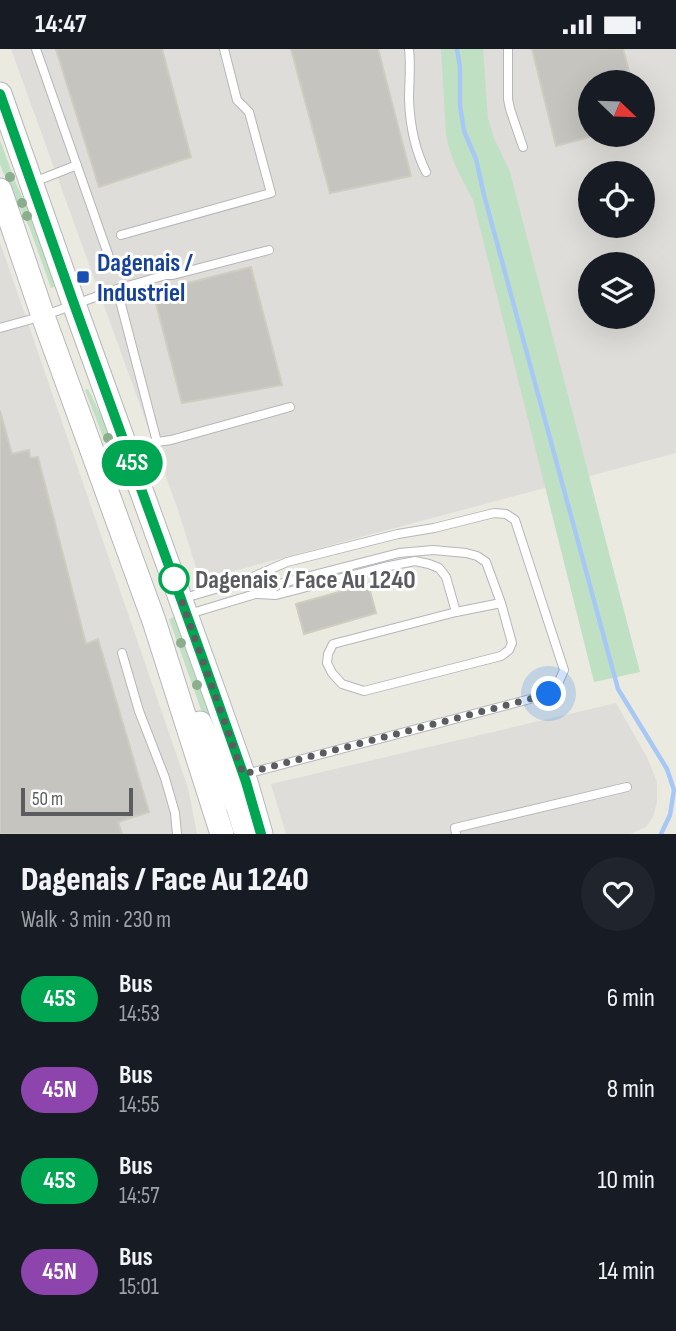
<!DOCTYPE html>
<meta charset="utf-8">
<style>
:root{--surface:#171b24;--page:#20242c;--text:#f1f3f6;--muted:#9ea1a6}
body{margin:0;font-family:"Sofia Sans Condensed",sans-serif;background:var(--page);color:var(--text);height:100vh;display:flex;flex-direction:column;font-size:26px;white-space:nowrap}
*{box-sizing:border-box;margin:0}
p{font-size:23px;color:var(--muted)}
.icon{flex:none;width:38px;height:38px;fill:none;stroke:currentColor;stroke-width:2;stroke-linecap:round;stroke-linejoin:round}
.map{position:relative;height:785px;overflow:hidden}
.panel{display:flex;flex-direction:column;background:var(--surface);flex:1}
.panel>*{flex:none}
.badge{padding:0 14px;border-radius:23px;font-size:24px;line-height:46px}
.needle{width:46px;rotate:113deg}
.tools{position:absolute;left:578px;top:21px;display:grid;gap:14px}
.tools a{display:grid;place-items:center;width:77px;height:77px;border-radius:50%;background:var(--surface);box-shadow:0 7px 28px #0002;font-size:35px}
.scale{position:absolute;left:21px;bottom:18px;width:112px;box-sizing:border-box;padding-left:7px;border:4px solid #5a5c60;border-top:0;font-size:19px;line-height:24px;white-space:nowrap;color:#5a5c60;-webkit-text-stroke:5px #fff;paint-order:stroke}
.you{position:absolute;width:35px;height:35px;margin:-18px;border:5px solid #fff;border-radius:50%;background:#1a73e8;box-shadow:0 0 0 10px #1a73e833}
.map>.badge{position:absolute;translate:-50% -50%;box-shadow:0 0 0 4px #fff}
.round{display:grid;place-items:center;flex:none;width:74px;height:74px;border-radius:37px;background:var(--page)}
.overview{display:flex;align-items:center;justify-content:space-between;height:119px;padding:0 21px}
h1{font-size:33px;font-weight:800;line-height:52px}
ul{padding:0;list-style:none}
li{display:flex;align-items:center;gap:21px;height:91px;padding:0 21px}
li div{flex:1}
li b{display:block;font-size:26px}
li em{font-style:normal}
li .badge{min-width:77px;font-weight:700;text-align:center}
.status{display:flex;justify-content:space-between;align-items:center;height:49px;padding:0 35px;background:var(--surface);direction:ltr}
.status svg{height:19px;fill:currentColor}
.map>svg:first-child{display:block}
.industrial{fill:#deddd9;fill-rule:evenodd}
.green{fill:#c0e0c4}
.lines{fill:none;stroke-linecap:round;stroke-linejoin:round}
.stream{stroke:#a7c8f5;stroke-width:4.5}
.building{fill:#c6c4be;stroke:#cfccc0;stroke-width:2}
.service-casing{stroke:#b4b6ba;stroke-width:10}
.secondary-casing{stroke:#b5b7bc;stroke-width:25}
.service{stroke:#fff;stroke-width:8}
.secondary{stroke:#fff;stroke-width:23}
.tree{fill:#8bae8d}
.line-casing{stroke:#fff;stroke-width:16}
.line{stroke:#00a651;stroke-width:10}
.walk{stroke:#5a5c60;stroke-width:7;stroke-dasharray:0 12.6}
.transit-dot{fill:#1a4fb4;stroke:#fff;stroke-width:2.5}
.stop-dot{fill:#fff;stroke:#00a651;stroke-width:3.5}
.labels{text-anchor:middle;stroke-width:6;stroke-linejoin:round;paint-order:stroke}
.transit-label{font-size:26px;font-weight:bold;fill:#164399;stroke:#fff;text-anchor:start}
.stop-label{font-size:26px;font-weight:bold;fill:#5a5c60;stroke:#fff;text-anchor:start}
</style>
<div class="status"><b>14:47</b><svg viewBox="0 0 49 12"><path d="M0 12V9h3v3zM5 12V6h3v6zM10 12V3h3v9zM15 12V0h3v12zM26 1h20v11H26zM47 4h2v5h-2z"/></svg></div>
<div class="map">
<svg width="676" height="785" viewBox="0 0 676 785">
<rect width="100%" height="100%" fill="#ebeae1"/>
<g class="industrial">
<path d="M11,0h665v404l-476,127 -22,-70zM590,33h52v53h-52zM590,124h52v53h-52zM590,215h52v53h-52z"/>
<path d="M0,193l188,546 9,46h-197z"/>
<path d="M616,654l31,54 10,25v20l-4,15 -7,10 -16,7h-344l-15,-50z"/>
</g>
<g class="green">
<path d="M441,0h42l5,69 6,20 16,34 130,500 -46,10 -121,-482c-11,-21 -23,-41 -27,-65z"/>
<path d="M0,91l15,41 30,65 12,40 -6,2 -21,-59 -28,-59 -2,-6z"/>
<path d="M88,340l32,64 21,64 -28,-54 -28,-73z"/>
<path d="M179,566l57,162 -21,-28 -46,-130z"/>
</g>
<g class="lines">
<path class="stream" d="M457,0l3,19v37l4,26 12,28 8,36 134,494 49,80 7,21 -4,25 -9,19"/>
</g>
<g class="building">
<path d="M56,0h106l29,108 -92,30z"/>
<path d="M291,0h87l33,127 -81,17z"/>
<path d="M532,0h91l9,33h-42v53h7l-41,11z"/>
<path d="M251,218l31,118 -100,18 -29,-111z"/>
<path d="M0,362l12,43 17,-4 1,8 8,-1 48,187 12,-5 51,173 -31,10 4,12h-122z"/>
<path d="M368,535l8,29 -72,21 -8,-30z"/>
</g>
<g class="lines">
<defs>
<g id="service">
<path d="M36,0l73,208"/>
<path d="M409,0c2,17 0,34 0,51 1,25 6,50 17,72"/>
<path d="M508,0v50l2,10 13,38"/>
<path d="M34,133l43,-17"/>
<path d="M121,186l150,-42 -22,-81 -12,-12 -13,-51"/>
<path d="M117,240l49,-14h7l96,-25"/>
<path d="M0,279l43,-12 74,-27 40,153 -29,9"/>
<path d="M157,393l14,-2 119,-33"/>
<path d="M258,545l18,1 108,-28 31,-6 14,3 10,4 7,9 10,35"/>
<path d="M181,550l65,-19 41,-18 111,-28 36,-6 60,-15 12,1 9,6 49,150 -7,16 -8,8 -303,80"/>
<path d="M189,565l66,-20 16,-8 128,-33 34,-3 33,3 11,3 9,6 15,41 11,40 -3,7 -8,6 -137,35 -22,-7 -10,-11 -5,-10 1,-9 5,-10 123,-32 45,-9"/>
<path d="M122,604l17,58 26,67 10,35 2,21"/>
<path d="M456,785l-1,-6 172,-41"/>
</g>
<g id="secondary">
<path d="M0,45l74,210 144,399 28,79 15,52"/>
<path d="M0,141l43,126 111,305 68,213"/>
<path d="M200,674l38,84 6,20"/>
</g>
</defs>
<use href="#service" class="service-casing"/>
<use href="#secondary" class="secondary-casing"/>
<use href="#service" class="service"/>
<use href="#secondary" class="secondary"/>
</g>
<g class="tree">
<circle cx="10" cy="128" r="5"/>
<circle cx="22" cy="154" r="5"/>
<circle cx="27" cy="167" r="5"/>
<circle cx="108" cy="389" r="5"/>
<circle cx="181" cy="594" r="5"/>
<circle cx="197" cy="636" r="5"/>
</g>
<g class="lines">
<defs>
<path id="line" d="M0,45l74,210 128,353 44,125 15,52"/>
</defs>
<use href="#line" class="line-casing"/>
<use href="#line" class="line"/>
<path class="walk" d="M174,530l69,195 306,-80"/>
</g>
<rect class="transit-dot" x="76" y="221" width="14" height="14" rx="3.5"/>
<circle class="stop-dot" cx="174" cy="530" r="14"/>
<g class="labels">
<g class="transit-label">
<text x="97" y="222">Dagenais /<tspan x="97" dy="30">Industriel</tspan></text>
</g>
<g class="stop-label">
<text x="195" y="539">Dagenais / Face Au 1240</text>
</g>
</g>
</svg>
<div class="tools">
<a><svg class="needle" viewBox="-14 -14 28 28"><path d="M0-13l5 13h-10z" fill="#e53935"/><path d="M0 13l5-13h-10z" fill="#9ea1a6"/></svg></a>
<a><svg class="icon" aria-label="locate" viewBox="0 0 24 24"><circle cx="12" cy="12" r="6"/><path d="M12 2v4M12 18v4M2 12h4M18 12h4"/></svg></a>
<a><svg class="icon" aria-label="layers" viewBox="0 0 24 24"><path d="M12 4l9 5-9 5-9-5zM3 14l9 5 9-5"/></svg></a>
</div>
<div class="scale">50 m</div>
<div class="you" style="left:549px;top:645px"></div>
<b class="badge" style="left:132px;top:414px;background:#00a651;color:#fff">45S</b>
</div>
<section class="panel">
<div class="overview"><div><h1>Dagenais / Face Au 1240</h1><p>Walk · 3 min · 230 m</p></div><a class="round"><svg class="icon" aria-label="heart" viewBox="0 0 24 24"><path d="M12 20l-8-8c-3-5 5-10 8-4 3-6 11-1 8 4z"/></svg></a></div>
<ul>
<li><span class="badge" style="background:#00a651;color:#fff">45S</span><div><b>Bus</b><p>14:53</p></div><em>6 min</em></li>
<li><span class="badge" style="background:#8e44ad;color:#fff">45N</span><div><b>Bus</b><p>14:55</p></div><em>8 min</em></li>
<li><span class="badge" style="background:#00a651;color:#fff">45S</span><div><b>Bus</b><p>14:57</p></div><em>10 min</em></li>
<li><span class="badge" style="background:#8e44ad;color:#fff">45N</span><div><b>Bus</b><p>15:01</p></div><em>14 min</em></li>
</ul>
</section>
